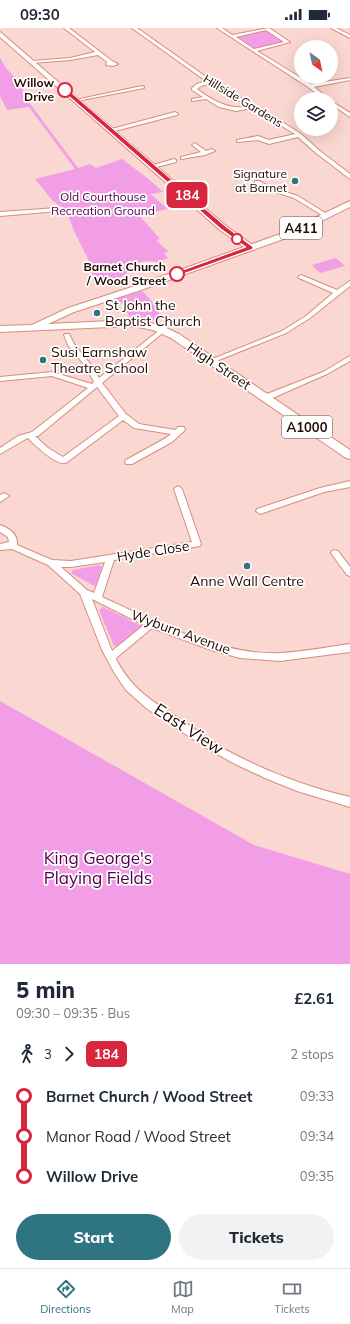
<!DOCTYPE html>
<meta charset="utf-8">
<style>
:root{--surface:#fff;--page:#f2f2f3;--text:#1f2937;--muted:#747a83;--line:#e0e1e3;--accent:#2e7481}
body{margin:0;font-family:Mulish,sans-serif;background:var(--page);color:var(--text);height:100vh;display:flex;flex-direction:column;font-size:15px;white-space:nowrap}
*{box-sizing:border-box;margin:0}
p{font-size:13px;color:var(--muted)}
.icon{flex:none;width:22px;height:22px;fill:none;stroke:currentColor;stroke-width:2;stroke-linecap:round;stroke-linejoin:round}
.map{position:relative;height:936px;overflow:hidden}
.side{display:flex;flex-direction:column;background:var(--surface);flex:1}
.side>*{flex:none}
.badge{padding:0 8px;border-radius:6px;font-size:14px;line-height:26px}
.needle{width:26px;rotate:147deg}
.buttons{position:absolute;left:294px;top:12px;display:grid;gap:8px}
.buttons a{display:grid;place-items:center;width:44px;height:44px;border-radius:50%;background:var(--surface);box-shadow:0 4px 16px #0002;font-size:20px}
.map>.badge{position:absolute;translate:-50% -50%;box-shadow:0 0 0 2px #fff}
.legs{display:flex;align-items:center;gap:6px;height:44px;padding:0 16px;font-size:13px}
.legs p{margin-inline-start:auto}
.summary{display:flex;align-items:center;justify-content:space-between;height:68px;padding:0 16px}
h1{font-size:22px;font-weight:800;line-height:30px}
.cta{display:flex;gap:8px;margin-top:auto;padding:8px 16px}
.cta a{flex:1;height:46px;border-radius:24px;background:var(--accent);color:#fff;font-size:16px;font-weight:800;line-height:46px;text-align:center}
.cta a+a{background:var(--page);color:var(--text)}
ul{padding:0 16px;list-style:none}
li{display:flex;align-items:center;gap:14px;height:40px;font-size:15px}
li i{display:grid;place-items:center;width:6px;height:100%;margin:0 5px;background:currentColor}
li i::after{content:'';width:10px;height:10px;margin:-5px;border:3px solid;border-radius:50%;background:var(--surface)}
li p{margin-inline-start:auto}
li:first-child i{background:linear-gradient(#0000 50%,currentColor 0)}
li:last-child i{background:linear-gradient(currentColor 50%,#0000 0)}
.status{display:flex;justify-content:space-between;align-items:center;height:28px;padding:0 20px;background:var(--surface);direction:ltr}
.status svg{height:11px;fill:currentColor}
.tabs{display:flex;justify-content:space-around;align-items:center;height:56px;border-top:1px solid var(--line);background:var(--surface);font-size:11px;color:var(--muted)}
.tabs a{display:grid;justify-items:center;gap:2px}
.tabs .on{color:var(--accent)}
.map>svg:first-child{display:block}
.green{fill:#f29ee7}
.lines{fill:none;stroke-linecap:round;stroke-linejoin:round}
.street-casing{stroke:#da8b7c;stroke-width:2}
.secondary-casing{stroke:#da8b7c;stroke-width:2}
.primary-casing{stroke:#da8b7c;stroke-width:2}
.street{fill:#fff;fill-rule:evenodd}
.secondary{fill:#fff;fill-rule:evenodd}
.primary{fill:#fff;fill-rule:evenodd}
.line-1{fill:#d7263d;stroke:#fff}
.stop-1-dot{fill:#fff;stroke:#d7263d;stroke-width:2}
.poi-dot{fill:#2e7481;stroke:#fff;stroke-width:1.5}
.labels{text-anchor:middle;stroke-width:3.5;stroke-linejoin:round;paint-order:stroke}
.far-stop-label{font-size:12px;font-weight:bold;fill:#240804;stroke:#fff;text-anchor:end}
.far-street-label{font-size:12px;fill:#240804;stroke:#fff}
.far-poi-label{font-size:12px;fill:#240804;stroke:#fff;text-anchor:end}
.far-park-label{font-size:12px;fill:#52004d;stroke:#fff}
.shield{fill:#fff;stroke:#66524f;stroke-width:1}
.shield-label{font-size:13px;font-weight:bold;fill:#240804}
.poi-label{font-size:14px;fill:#240804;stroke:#fff;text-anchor:start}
.street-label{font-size:14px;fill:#240804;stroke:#fff}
.near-street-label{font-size:17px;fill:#240804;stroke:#fff}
.near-park-label{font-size:17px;fill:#52004d;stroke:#fff}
</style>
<div class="status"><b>09:30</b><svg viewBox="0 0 49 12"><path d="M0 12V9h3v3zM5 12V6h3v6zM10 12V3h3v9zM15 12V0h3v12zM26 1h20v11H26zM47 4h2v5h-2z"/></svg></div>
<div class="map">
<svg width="350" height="936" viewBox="0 0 350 936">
<rect width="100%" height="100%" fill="#fad7d0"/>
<g class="green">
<path d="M267,2l19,11 -31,8 -19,-13z"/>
<path d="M0,30l6,10 18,19 -2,6 56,75 12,-4 6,4 26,-9 24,18 17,15 -13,2 18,15 -29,6 21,24 -4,1 13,12 -5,1 4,5 -10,4 -14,-1 -13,5 -6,9 -13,6 -13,1 -7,-8 -3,-13 -15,-30 -8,-21 -14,-10 -17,-21 40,-10 -46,-62 -22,3 -7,-14z"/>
<path d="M336,230l9,8 -25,7 -8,-8z"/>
<path d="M142,263l8,8 9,12 -1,10 -29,-4 -5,-12 -8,-6z"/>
<path d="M99,537l3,2 -6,18 -2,1 -23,-13 2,-3z"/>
<path d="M103,579l39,19 -1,3 -22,17h-5l-15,-36z"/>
<path d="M0,673l254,144 96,29v90h-350z"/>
</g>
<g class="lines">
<defs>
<g id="street">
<path d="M64,0h5l43,33 6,3 -5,2 -7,-1 1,-3 -9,-7 -28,5 -39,3v-1l2,-1 37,-3 25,-6z"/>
<path d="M132,0h5l79,56 52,29 33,21 19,17 30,23v5l-34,-26 -18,-16 -29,7 -11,-4 -21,2v-2l21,-4 11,4 26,-6 -43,-26 -16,3 -17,-4 -13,-8 -14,2v-2l11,-2 -11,-7v-2l5,-4 9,-3zM209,56l3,2 37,20c-20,5 -37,-6 -52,-17l4,-3z"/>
<path d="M217,0h5l10,7 37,-7 21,14 -33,9 54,33 39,-6v2l-36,7 15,12h-5l-16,-12zM266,2l18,12 -30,7 -18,-12z"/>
<path d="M331,0h5l14,7v3z"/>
<path d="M142,58l2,1v1l-67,13 -2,-1z"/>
<path d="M331,73l19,12v4l-19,-13z"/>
<path d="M175,84l3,2 -1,1 -66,17 -3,-2z"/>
<path d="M195,115l11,8 6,-2 3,2 -10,4 -24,4v-2l20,-5 -9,-7z"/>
<path d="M174,131l2,1v2l-23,6 -3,-2z"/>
<path d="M255,153h4l11,6 28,9 32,20 -5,1 -31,-19 -28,-9 -11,-6z"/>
<path d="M57,180l2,1v2l-59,5v-4z"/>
<path d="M301,247l36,15 13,-9v5l-40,32 -24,15 -72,29h-4l-1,-1 1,-1 72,-29 24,-15 27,-23 -34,-15 -1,-1z"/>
<path d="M163,300l3,2 -1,1 -63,52 24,31 13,10 36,6 3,-3h6l1,2 -1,2 -12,11 -40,22h-6l-1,-2 1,-2 40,-22 5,-4 -37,-6 -11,-8 -57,43c-11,2 -30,-17 -38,-25l-4,2 -24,14v-6l18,-12 14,-4 56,-44 -36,-12 -52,5v-4l52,-5 40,12 2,-2 -8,-15 -18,-22 -4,-10 1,-1h4l5,10 17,21 8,13 62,-49zM97,359l22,29 -56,41 -15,-9 -13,-12h3z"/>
<path d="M350,328v5l-23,13 -59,26h-6l-1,-2 1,-2 61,-24z"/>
<path d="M350,453v6l-26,5 -64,22 -4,-3 1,-2 63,-21z"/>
<path d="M178,458l4,3 19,55 -1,2 -86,14 -12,37c52,24 120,59 178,56 23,-1 47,-6 70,-9v8l-70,9 -40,-3 -29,-8 -59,-22 -36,30 1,3c16,30 38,42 66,60 14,10 28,20 43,29 39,21 81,37 124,47v10l-53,-16 -32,-13 -30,-14 -27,-15 -62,-41 -20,-18 -11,-16 -13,-24 -22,-56 -32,-29 -36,-16 -12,1v-6l9,-2 -1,-5 -8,-5v-7c9,3 18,9 17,20l35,15 19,1 121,-19 -18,-53zM105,534l-11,31 -7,-3 -26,-23h10zM92,571l52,26 -32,26z"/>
<path d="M5,465l4,3 -9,6v-7z"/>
<path d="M335,522l3,1 12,16v9l-3,-1 -16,-22 1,-2z"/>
</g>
<path id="secondary" d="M0,4l226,194 28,20 1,2 -1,2h-6l-28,-20 -220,-193z"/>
<path id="primary" d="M350,173v6l-61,30 -145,52 -70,23 -26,12 85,-4 27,5 19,9 171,116v9l-4,-1 -175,-120 -18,-8 -20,-4 -133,6v-6l32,-1 36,-17 70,-23 145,-52z"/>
</defs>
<use href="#street" class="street-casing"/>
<use href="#secondary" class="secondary-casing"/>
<use href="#primary" class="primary-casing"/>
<use href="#street" class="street"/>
<use href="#secondary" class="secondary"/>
<use href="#primary" class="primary"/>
</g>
<path class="line-1" d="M63,61h4l158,137 28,21v2l-73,26h-5v-2l71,-26 -25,-18 -158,-138z"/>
<g class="stop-1-dot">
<circle cx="65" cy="62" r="7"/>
<circle cx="237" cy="211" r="5"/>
<circle cx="177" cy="246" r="7"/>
</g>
<g class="poi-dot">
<circle cx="295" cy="153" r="4"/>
<circle cx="97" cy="285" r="4"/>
<circle cx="43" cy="332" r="4"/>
<circle cx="247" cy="538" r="4"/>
</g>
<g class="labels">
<g class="far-stop-label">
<text x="54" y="59">Willow<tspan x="54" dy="14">Drive</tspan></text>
<text x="166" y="243">Barnet Church<tspan x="166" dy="14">/ Wood Street</tspan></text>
</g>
<g class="far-street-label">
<text transform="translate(243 73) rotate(31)" y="4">Hillside Gardens</text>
</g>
<g class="far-poi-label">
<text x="287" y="150">Signature<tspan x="287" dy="14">at Barnet</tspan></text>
</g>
<g class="far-park-label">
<text x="103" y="173">Old Courthouse<tspan x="103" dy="14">Recreation Ground</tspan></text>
</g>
<g class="shield">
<rect x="280" y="189" width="42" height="22" rx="3"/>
<rect x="282" y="388" width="50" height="22" rx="3"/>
</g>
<g class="shield-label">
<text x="301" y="205">A411</text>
<text x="307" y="404">A1000</text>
</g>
<g class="poi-label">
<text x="105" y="282">St John the<tspan x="105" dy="16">Baptist Church</tspan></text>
<text x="51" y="329">Susi Earnshaw<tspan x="51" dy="16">Theatre School</tspan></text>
<text x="247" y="558" text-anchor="middle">Anne Wall Centre</text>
</g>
<g class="street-label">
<text transform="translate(219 338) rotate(34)" y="5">High Street</text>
<text transform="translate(153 523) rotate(-9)" y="5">Hyde Close</text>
<text transform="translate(181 604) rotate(20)" y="5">Wyburn Avenue</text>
</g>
<g class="near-street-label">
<text transform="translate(189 701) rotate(33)" y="6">East View</text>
</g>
<g class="near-park-label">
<text x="98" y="836">King George's<tspan x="98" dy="20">Playing Fields</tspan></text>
</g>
</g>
</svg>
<div class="buttons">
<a><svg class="needle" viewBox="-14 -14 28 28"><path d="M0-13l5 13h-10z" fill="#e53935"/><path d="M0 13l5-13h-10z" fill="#747a83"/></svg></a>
<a><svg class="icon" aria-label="layers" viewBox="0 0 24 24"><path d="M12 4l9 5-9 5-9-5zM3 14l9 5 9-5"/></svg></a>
</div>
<b class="badge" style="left:187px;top:167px;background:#d7263d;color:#fff">184</b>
</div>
<section class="side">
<div class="summary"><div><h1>5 min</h1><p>09:30 – 09:35 · Bus</p></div><b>£2.61</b></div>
<div class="legs"><svg class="icon" aria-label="walk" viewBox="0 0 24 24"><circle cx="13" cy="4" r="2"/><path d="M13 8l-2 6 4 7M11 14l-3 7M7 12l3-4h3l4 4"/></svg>3<svg class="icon" aria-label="forward" viewBox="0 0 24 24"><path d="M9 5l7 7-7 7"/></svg><b class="badge" style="background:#d7263d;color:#fff">184</b><p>2 stops</p></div>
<ul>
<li><i style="color:#d7263d"></i><b>Barnet Church / Wood Street</b><p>09:33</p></li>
<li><i style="color:#d7263d"></i><span>Manor Road / Wood Street</span><p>09:34</p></li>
<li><i style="color:#d7263d"></i><b>Willow Drive</b><p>09:35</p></li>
</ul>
<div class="cta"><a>Start</a><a>Tickets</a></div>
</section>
<nav class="tabs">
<a class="on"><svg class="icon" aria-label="directions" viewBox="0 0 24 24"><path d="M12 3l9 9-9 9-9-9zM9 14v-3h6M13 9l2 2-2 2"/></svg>Directions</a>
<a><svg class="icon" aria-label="map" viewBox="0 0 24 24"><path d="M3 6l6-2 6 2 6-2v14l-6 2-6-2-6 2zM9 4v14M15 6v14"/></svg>Map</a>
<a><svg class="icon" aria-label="tickets" viewBox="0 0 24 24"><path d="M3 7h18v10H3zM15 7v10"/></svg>Tickets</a>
</nav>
